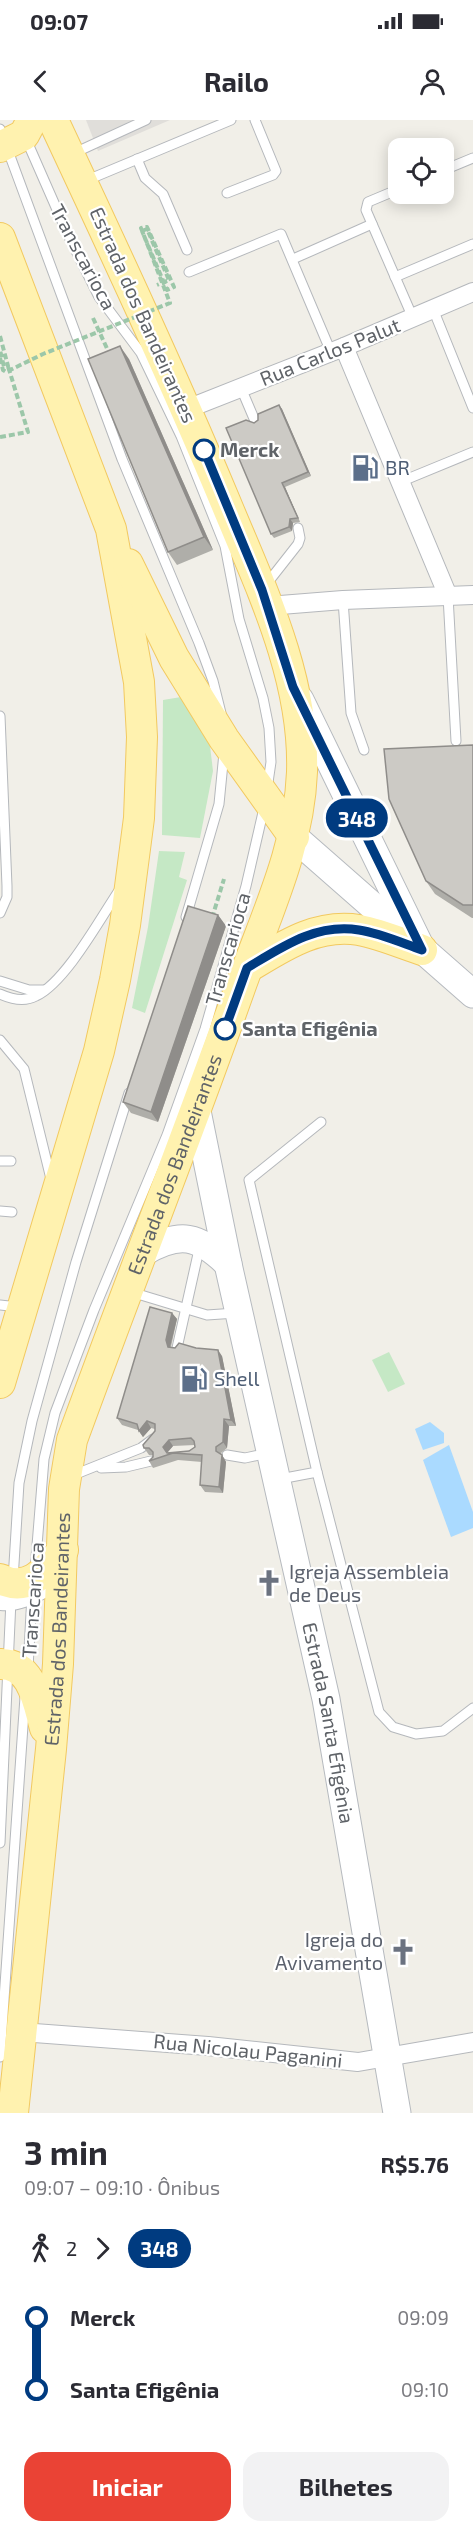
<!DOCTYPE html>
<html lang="pt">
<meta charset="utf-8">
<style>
:root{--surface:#fff;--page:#f2f2f3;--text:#2b2b33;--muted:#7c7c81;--accent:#ea4335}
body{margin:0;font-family:"Exo 2",sans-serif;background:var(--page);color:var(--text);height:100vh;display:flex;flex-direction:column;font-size:22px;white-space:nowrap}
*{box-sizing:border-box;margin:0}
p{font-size:20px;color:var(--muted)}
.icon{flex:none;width:33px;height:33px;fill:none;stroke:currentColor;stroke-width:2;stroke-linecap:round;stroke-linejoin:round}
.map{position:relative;height:1993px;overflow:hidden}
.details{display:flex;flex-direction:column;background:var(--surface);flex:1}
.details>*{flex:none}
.badge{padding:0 12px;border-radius:20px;font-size:21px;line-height:39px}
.controls{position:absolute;left:388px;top:18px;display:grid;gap:12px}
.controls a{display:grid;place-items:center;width:66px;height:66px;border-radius:12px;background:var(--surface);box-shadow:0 3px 15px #0003;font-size:30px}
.map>.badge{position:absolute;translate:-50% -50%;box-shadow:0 0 0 3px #fff}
.legs{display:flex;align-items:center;gap:9px;height:66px;padding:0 24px;font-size:20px}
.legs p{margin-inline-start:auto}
.overview{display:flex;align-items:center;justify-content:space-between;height:102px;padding:0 24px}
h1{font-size:33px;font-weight:700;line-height:45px}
.cta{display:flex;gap:12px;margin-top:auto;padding:12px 24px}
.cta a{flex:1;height:69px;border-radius:18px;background:var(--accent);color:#fff;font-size:24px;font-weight:700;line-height:69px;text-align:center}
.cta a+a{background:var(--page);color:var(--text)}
ul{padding:0 24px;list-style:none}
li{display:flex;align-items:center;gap:21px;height:72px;font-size:22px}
li i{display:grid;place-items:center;width:9px;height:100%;margin:0 8px;background:currentColor}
li i::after{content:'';width:15px;height:15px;margin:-8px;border:4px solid;border-radius:50%;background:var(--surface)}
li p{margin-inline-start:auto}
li:first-child i{background:linear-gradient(#0000 50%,currentColor 0)}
li:last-child i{background:linear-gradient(currentColor 50%,#0000 0)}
.status{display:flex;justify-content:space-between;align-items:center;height:42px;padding:0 30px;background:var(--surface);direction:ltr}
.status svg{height:16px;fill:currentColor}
header{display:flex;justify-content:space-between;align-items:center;height:78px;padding:0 24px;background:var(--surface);font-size:27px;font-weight:700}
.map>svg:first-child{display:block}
.industrial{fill:#e0deda}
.green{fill:#c5e8c5}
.water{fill:#aadaff}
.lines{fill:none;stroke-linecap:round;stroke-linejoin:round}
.lane-casing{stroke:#b5b8bc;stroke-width:11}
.street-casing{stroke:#b5b8bc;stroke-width:20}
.secondary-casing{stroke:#b6babf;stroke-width:29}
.primary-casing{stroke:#f2c960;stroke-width:32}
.path{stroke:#9cc7a9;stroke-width:4;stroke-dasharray:6 3;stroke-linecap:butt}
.lane{stroke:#fff;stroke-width:9}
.street{stroke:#fff;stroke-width:18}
.secondary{stroke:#fff;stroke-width:27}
.primary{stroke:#fff2af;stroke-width:30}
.path-bridge{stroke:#9cc7a9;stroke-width:4;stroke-dasharray:6 3;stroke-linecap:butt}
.wall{fill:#afaea9;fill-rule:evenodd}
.shaded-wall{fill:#8f8d8a}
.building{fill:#cccac5;stroke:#8f8d8a;stroke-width:1.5;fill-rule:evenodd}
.line-1-casing{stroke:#fff;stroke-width:14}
.line-1{stroke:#003b80;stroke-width:9}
.stop-1-dot{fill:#fff;stroke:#003b80;stroke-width:3}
.labels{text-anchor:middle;stroke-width:4.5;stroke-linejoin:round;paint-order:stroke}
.street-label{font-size:20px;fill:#5f6368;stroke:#fff}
.stop-label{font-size:20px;font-weight:bold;fill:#5f6368;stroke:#fff;text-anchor:start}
.service-label{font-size:20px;fill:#4e5e75;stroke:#fff;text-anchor:start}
.worship-label{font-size:20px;fill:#5b616d;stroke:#fff;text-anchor:start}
</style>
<div class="status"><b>09:07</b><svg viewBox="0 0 49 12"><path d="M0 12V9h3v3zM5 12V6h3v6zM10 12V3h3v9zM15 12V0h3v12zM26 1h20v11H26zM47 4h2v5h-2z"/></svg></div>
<header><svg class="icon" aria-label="back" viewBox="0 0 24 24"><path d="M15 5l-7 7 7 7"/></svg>Railo<svg class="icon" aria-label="person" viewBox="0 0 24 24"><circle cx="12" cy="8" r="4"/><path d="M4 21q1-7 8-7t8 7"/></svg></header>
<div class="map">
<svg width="473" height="1993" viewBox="0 0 473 1993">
<rect width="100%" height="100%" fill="#f1efe8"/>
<path class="industrial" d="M86,0h84l-72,31z"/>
<g class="green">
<path d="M181,577l29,49 3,25 -13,67 -38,-3 1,-135z"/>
<path d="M159,731l26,1 -6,25 8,3 -42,133 -13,-5 16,-81z"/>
<path d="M389,1232l16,32 -17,8 -16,-32z"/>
</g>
<g class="water">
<path d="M430,1302l14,11v10l-21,7 -8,-21z"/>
<path d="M449,1325l24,67v16l-22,9 -28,-77z"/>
</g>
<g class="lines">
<defs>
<g id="lane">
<path d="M0,9l122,330 77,184 14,38 8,32"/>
<path d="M26,19l43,98 30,60 42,56 40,83 44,110 14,73 24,79 6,30 2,34 -4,27"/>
<path d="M72,34l74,-34"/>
<path d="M137,39l8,19 18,16 24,56"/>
<path d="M444,50l29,-12"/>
<path d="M85,61l146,-61"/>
<path d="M399,69l-31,13 -2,8 47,108"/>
<path d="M227,73l46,-18 3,-4 -21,-51"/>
<path d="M293,139l79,-35"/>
<path d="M189,152l92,-38 50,118"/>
<path d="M395,157l78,-33"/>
<path d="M433,189l40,99"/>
<path d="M241,268l14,33"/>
<path d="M400,362l73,-30"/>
<path d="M265,466l33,-42 2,-6 -2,-10"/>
<path d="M448,476l8,145"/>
<path d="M343,480l8,113 13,37"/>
<path d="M0,596l7,170v11l-7,16"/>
<path d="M186,797l33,-113 5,-51"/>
<path d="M0,861l29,9h16"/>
<path d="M0,874c11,5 25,8 36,2 30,-14 65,-79 84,-107"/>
<path d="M0,920l24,29 27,110"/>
<path d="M0,1041h11"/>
<path d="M0,1091l12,1"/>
<path d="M131,1172l76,23 29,-2"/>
<path d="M0,1185l18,2"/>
<path d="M177,1228l23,-103"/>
<path d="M227,1335l18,3 23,-5"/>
<path d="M101,1348l25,-1 25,-6"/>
<path d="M317,1352l62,240 14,15 23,7 27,-3 30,-23"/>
<path d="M71,1356l70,-28 12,-9"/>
<path d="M280,1359l37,-7 -68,-292 72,-58"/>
<path d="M35,1450l9,-111 11,-46 39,-103 73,-175 38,-106 41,-143 18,-78"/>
<path d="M13,1460l6,-97 13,-62 44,-159 53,-169"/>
<path d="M28,1548l4,-73"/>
<path d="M0,1723l11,-243"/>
<path d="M0,1937l25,-360"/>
</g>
<g id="street">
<path d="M344,227l104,249"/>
<path d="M187,289l157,-62 129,-55"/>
<path d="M268,486l75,-6 130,-5"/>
<path d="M0,1481c18,2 33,-6 48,-15"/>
<path d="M21,1912l187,14 150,16 115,-20"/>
</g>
<g id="secondary">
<path d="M300,580l122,250"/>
<path d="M294,717l179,157"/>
<path id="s1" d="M197,991l31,153 98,435 71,414"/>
<path d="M144,1132c36,-21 54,-17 84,12"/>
</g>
<g id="primary">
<path d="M0,27l24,-12 8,-15"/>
<path d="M0,118l111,291 28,153 3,55 -3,81 -14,107 -10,55 -16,71 -99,332"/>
<path d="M128,444l46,94 50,81 70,98"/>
<path d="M247,848c35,-21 69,-45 112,-38 21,4 42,13 63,20"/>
<path d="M0,1459c29,14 45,-8 63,-29"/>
<path d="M0,1544c33,-1 38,40 45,64"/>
<path id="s2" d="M13,1993l38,-364 7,-85 6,-175 8,-49c55,-151 114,-300 168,-452 25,-71 59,-139 62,-216 3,-95 -42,-186 -77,-271 -54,-129 -113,-255 -172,-381"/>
</g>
</defs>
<use href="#lane" class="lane-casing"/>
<use href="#street" class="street-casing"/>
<use href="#secondary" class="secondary-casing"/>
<use href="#primary" class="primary-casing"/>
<g class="path">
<path d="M142,111l5,-2 22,51 -12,5"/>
<path d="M93,198l17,37"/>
<path d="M0,216l8,30 -4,1 -4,-17"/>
<path d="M0,317l28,-5 -20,-66"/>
<path d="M212,798l12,-39"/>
</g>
<use href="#lane" class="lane"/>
<use href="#street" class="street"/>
<use href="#secondary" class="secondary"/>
<use href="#primary" class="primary"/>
<path class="path-bridge" d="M0,238l3,12 3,2 37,-18 127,-51 -29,-75 6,-1 27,60 -7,3 -25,-59"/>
</g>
<g class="wall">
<path d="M129,239l84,191 -36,15 -9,-13z"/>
<path d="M279,285l3,4 29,67 -26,11 15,35 -7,1 -1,8 -18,7 -3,-4 -17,-111z"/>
<path d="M473,625v173h-1l-37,-24 -9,-13z"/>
<path d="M218,795l8,11 -68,196 -27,-9 -8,-11z"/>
<path d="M172,1193l5,6 -6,28 51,9 14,70h-7l-2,22 -6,5 5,9 -3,31 -18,-1 -5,-7 2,-23 -24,-2 -25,8 -4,-7 4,-4v-2h-4l-5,-7 11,-17v-2l-4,-1 -8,9 -5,-7 -16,-5 -5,-7zM195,1325v2l-6,4 -22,2 6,-7z"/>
</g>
<g class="shaded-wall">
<path d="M120,226l9,13 84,191 -9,-13z"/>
<path d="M279,285l3,4 29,67 -3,-4z"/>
<path d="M282,363l3,4 15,35 -2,-4z"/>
<path d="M290,399l3,4 -1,8 -3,-4z"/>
<path d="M218,795l8,11 -68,196 -7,-10z"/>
<path d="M172,1193l5,6 -7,28 3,6 -5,-6 -2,-7z"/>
<path d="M218,1230l4,6 14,70 -5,-6z"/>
<path d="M224,1299l5,7 -2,22 -4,-6z"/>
<path d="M147,1301l4,7 -8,9 -4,-6z"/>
<path d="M169,1320l4,6 -6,7 -4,-6z"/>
<path d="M222,1335l4,7 -3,31 -4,-6z"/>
</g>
<g class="building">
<path d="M120,226l84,191 -36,15 -80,-193z"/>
<path d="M279,285l29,67 -26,11 16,35 -8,1 -1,8 -18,7 -45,-106 20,-8 8,3 4,-3v-6z"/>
<path d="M473,625v160h-10l-37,-24 -37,-82 -5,-50z"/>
<path d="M188,786l30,9 -67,197 -28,-10z"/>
<path d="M150,1187l22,6 -6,27 2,7 7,1 4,-5 17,5 22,2 13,70 -7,-1 -1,23 -7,5v4l6,4 -3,32 -19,-2 2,-30 -29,-2 -24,8 4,-4v-5l-4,-4h-5l-1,-3 12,-14v-7l-8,-3 -8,10 -2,-7 -20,-6zM191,1318l3,3 1,6 -6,4 -22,2 -4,-6 6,-7z"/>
</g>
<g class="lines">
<defs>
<path id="line-1" d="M204,330l58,140 31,97 129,263c-20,-7 -42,-17 -63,-20 -43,-7 -77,17 -112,38l-22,61"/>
</defs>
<use href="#line-1" class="line-1-casing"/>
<use href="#line-1" class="line-1"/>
</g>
<defs>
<symbol id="fuel-bare" viewBox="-9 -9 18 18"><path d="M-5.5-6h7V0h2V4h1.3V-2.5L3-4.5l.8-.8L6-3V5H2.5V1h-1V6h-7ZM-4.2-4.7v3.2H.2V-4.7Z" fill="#5c6f8a" stroke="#fff" stroke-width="2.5" paint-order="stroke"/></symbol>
<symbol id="church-bare" viewBox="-9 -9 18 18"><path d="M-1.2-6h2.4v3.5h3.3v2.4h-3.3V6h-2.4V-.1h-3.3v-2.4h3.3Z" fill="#6b7280" stroke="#fff" stroke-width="2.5" paint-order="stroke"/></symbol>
</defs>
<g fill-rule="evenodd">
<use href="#fuel-bare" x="346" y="329" width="38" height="38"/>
<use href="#fuel-bare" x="175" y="1240" width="38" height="38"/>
<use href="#church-bare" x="250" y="1444" width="38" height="38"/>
<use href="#church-bare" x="384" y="1813" width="38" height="38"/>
</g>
<g class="stop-1-dot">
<circle cx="204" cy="330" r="10"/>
<circle cx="225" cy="909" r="10"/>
</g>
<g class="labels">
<g class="street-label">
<text transform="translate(83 137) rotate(62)" y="7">Transcarioca</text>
<text transform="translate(143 195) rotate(66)" y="7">Estrada dos Bandeirantes</text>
<text transform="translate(330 232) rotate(-22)" y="7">Rua Carlos Palut</text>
<text transform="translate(228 829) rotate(-74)" y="7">Transcarioca</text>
<text dy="7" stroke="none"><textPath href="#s2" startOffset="970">Estrada dos Bandeirantes</textPath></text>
<text transform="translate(33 1480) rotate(-86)" y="7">Transcarioca</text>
<text dy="7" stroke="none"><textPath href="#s2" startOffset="486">Estrada dos Bandeirantes</textPath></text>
<text dy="7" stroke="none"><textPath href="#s1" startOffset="626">Estrada Santa Efigênia</textPath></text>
<text transform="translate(248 1931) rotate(6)" y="7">Rua Nicolau Paganini</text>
</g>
<g class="stop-label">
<text x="220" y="337">Merck</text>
<text x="242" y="916">Santa Efigênia</text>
</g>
<g class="service-label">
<text x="385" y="355">BR</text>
<text x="214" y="1266">Shell</text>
</g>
<g class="worship-label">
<text x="289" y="1459">Igreja Assembleia<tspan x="289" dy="23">de Deus</tspan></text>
<text x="383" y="1827" text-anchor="end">Igreja do<tspan x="383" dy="23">Avivamento</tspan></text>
</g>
</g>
</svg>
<div class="controls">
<a><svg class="icon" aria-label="locate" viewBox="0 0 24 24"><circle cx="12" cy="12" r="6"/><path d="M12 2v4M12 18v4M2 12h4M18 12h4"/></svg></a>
</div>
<b class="badge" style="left:357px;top:698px;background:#003b80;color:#fff">348</b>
</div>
<section class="details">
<div class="overview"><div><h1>3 min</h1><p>09:07 – 09:10 · Ônibus</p></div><b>R$5.76</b></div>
<div class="legs"><svg class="icon" aria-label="walk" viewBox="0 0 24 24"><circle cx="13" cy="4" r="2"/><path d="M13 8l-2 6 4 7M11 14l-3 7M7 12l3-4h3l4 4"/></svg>2<svg class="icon" aria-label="forward" viewBox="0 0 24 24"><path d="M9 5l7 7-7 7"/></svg><b class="badge" style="background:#003b80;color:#fff">348</b></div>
<ul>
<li><i style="color:#003b80"></i><b>Merck</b><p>09:09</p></li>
<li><i style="color:#003b80"></i><b>Santa Efigênia</b><p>09:10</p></li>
</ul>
<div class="cta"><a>Iniciar</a><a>Bilhetes</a></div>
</section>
